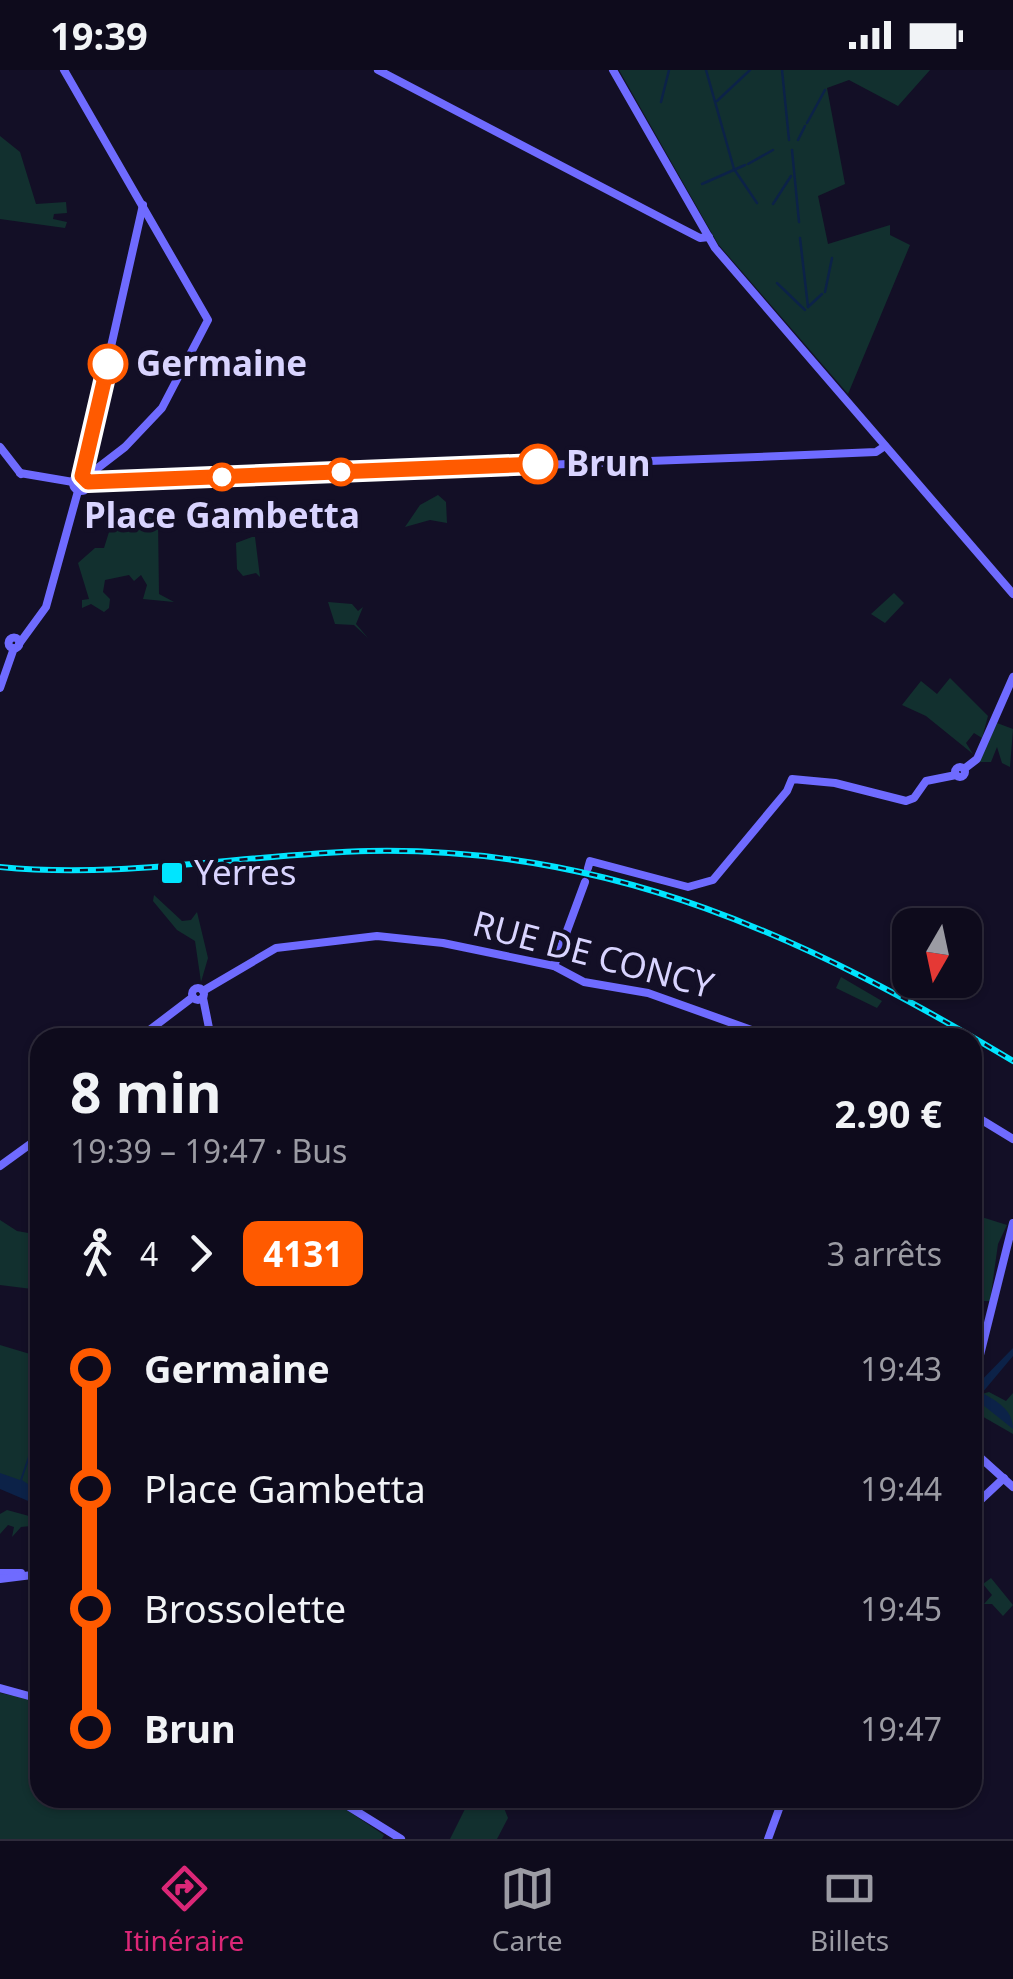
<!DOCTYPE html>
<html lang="fr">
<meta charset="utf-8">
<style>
:root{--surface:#0e0b1c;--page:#171425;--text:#f1f3f6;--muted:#9b9ba3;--line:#2e2b3b;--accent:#db2777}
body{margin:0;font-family:"Noto Sans",sans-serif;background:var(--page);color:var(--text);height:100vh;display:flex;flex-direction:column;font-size:38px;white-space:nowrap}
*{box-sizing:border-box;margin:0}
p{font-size:32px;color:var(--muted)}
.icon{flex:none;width:55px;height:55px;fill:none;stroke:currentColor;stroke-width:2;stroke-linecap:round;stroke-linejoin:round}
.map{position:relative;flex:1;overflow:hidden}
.sheet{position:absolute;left:30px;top:958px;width:952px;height:780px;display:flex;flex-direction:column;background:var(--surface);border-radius:30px;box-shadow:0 2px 8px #0004,0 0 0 2px var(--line)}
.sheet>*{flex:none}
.badge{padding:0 20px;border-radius:15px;font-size:35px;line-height:65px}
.needle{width:65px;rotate:189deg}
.tools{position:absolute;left:892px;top:838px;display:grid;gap:20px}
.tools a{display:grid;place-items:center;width:90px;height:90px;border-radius:20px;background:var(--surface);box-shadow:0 2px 8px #0004,0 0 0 2px var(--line);font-size:50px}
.map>.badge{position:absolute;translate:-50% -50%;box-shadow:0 0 0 5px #fff}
.legs{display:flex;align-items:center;gap:15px;height:110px;padding:0 40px;font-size:32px}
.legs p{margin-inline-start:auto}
.summary{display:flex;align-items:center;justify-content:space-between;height:170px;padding:0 40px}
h1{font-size:55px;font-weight:700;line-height:75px}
ul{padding:0 40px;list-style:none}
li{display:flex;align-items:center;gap:35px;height:120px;font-size:38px}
li i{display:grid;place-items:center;width:15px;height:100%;margin:0 12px;background:currentColor}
li i::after{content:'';width:25px;height:25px;margin:-12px;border:8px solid;border-radius:50%;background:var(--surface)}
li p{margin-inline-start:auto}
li:first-child i{background:linear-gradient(#0000 50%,currentColor 0)}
li:last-child i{background:linear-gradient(currentColor 50%,#0000 0)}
.status{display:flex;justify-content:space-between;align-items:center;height:70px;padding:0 50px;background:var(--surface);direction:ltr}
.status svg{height:28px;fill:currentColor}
.menu{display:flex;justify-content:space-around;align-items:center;height:140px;border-top:2px solid var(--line);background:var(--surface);font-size:28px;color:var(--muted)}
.menu a{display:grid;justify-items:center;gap:5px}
.menu .on{color:var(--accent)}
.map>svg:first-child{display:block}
.green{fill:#12302f}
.water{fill:#0c2248}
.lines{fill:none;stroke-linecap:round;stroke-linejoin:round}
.stream{stroke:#0c2248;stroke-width:2.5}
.secondary{stroke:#6f6bff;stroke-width:8}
.rail-casing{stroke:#00e5ff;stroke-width:6}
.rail{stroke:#130f26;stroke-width:2.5;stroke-dasharray:8;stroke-linecap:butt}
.line-1-casing{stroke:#fff;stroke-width:22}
.line-1{stroke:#ff5a00;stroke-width:15}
.stop-1-dot{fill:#fff;stroke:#ff5a00;stroke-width:5}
.poi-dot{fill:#00e5ff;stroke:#130f26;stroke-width:4}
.labels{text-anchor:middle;stroke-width:9;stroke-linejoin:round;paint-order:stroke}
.stop-label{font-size:35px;font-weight:bold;fill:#d9d4ff;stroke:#130f26;text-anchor:start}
.poi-label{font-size:35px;fill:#d9d4ff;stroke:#130f26;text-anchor:start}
.street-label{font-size:35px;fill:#d9d4ff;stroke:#130f26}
</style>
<div class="status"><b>19:39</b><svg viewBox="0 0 49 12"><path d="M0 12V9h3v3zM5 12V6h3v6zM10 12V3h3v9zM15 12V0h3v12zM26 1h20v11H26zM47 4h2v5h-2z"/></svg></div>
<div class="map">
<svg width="1013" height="1769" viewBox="0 0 1013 1769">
<rect width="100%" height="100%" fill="#130f26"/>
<g class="green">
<path d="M619,0h311l-32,36 -49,-26 -22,8 18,96 -27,12 10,48 62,-19v10l20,10 -62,149 -130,-150z"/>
<path d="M0,66l20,16 16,52 30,-2 1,11 -13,1 -1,5 14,3 -2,6 -65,-9z"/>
<path d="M438,425l8,7 1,21 -17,-3 -25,7 15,-22z"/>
<path d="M136,441l22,10 1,73 15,8 -31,-3 4,-14 -6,-10 -7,6 -5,-6 -24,5 -2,12 7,7 -1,9 -5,4 -13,-8 -9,4v-8l7,-1 -11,-36 17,-15h9l5,-16 7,-3 -4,-11 12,-5 2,6 7,2z"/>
<path d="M252,467h3l5,40 -4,-4 -13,3 -6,-7 -1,-26z"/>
<path d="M894,523l10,10 -19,20 -14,-9z"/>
<path d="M328,532l24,2 6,7 5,-4 -7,17 12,14 -14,-13 -19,-1z"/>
<path d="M950,608l38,38 -6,22 -8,-5 -8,10 7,11 -47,-38 -24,-11 19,-24 16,13z"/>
<path d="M997,653l16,6 -3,38 -8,-4 -5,-16 -6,15h-12z"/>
<path d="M154,825l28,26 9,-1 6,-8 11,46 -7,24 -6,-41 -18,-11 -24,-29z"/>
<path d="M841,907l41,24 -5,7 -41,-20z"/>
<path d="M972,1144l35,11 -9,19 -8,57h-17z"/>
<path d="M0,1150l17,11 23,4v55l-40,-5z"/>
<path d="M0,1275l40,12v137l-40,-19z"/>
<path d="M989,1322l17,9 7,-8v41l-40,-23 1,-15z"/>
<path d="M7,1440l33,9v6l-19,2 -9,10 2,-10 -6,-2 -8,9v-20z"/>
<path d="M991,1508l22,27 -10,11 -11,-12h-8l8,-9 -9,-11z"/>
<path d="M0,1623l40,8v97h289l55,37 -2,4h-382z"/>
<path d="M479,1731l25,7 4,10 -11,21h-47l16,-32z"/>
</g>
<g class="water">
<path d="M1013,1278v8l-31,37c15,8 31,17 31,36l-40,-32 -1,-7z"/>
<path d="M40,1373l-7,5 -11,32 18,12v14l-40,-17v-16l20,7 11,-32z"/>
</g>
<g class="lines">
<g class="stream">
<path d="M706,0l28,99 23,34"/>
<path d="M782,0l7,70"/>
<path d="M717,31l33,-31"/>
<path d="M661,32l8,-32"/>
<path d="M807,53l18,-33"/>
<path d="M798,70l7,-14"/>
<path d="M792,80l7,72"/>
<path d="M748,94l25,-14"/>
<path d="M702,114l43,-19"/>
<path d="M773,134l18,-28"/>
<path d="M800,168l8,69"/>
<path d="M777,213l28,27"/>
<path d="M825,222l7,-34"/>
<path d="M808,237l14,-13"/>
</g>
<g class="secondary">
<path d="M64,0l144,250 -46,88 -37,39 -39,30"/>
<path d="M378,0l289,151 33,17 9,-1"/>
<path d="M613,0l102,178 298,346"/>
<path d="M0,377l21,27"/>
<path d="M20,403l53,9"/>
<path d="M82,405l61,-270"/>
<circle cx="81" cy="413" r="8"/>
<path d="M88,412l693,-26 95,-4 9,-6"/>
<circle cx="14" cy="573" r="5.5"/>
<path d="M19,574l27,-37 32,-116"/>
<path d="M0,618l14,-40"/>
<circle cx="960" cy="702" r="5"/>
<path d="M964,699l13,-10 36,-82"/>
<path d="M588,798l2,-7 98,26 25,-7 74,-89 5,-12 43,4 71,18 8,-3 12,-17 30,-6"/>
<path d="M554,896l31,-84"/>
<circle cx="198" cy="924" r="6"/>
<path d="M203,921l73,-43 101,-12 66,7 111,23 30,16 64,11 126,45"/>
<path d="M203,928l8,40"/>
<path d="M139,968l54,-41"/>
<path d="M972,1044l41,25"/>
<path d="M0,1096l40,-29"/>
<path d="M972,1317l41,-164"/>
<path d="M972,1380l41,37"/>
<path d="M972,1438l32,-30"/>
<path d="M0,1503h21"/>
<path d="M0,1509l40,-5"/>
<path d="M0,1618l40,11"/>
<path d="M335,1728l66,41"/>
<path d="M768,1769l15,-41"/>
</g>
<defs>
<path id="rail" d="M0,797c124,12 246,-13 369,-16 243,-5 440,88 644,210"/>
</defs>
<use href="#rail" class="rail-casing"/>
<use href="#rail" class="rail"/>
</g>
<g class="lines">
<defs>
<path id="line-1" d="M108,294l-26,112 6,6 450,-18"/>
</defs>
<use href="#line-1" class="line-1-casing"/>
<use href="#line-1" class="line-1"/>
</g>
<g class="stop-1-dot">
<circle cx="108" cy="294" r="18"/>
<circle cx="538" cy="394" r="18"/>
<circle cx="341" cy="402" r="12"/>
<circle cx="222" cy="407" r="12"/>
</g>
<rect class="poi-dot" x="160" y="791" width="24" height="24" rx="5"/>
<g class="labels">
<g class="stop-label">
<text x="136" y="306">Germaine</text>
<text x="566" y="406">Brun</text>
<text x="222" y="458" text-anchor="middle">Place Gambetta</text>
</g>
<g class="poi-label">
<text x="194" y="815">Yerres</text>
</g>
<g class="street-label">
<text transform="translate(593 885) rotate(15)" y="12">RUE DE CONCY</text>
</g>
</g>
</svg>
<div class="tools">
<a><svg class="needle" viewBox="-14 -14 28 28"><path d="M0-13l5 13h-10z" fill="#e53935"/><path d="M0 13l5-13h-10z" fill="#9b9ba3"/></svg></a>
</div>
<section class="sheet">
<div class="summary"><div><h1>8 min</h1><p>19:39 – 19:47 · Bus</p></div><b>2.90 €</b></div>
<div class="legs"><svg class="icon" aria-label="walk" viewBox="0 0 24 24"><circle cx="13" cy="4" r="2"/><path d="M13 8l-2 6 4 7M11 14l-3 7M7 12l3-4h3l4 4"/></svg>4<svg class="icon" aria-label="forward" viewBox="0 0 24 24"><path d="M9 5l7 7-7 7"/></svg><b class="badge" style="background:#ff5a00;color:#fff">4131</b><p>3 arrêts</p></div>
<ul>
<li><i style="color:#ff5a00"></i><b>Germaine</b><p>19:43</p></li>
<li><i style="color:#ff5a00"></i><span>Place Gambetta</span><p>19:44</p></li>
<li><i style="color:#ff5a00"></i><span>Brossolette</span><p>19:45</p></li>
<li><i style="color:#ff5a00"></i><b>Brun</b><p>19:47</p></li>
</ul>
</section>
</div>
<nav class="menu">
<a class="on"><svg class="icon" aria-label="directions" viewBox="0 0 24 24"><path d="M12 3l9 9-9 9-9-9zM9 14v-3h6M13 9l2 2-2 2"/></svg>Itinéraire</a>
<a><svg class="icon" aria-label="map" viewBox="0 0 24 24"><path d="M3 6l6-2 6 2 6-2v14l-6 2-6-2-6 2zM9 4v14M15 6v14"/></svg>Carte</a>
<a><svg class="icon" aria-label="tickets" viewBox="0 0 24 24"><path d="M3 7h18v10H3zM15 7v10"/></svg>Billets</a>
</nav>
